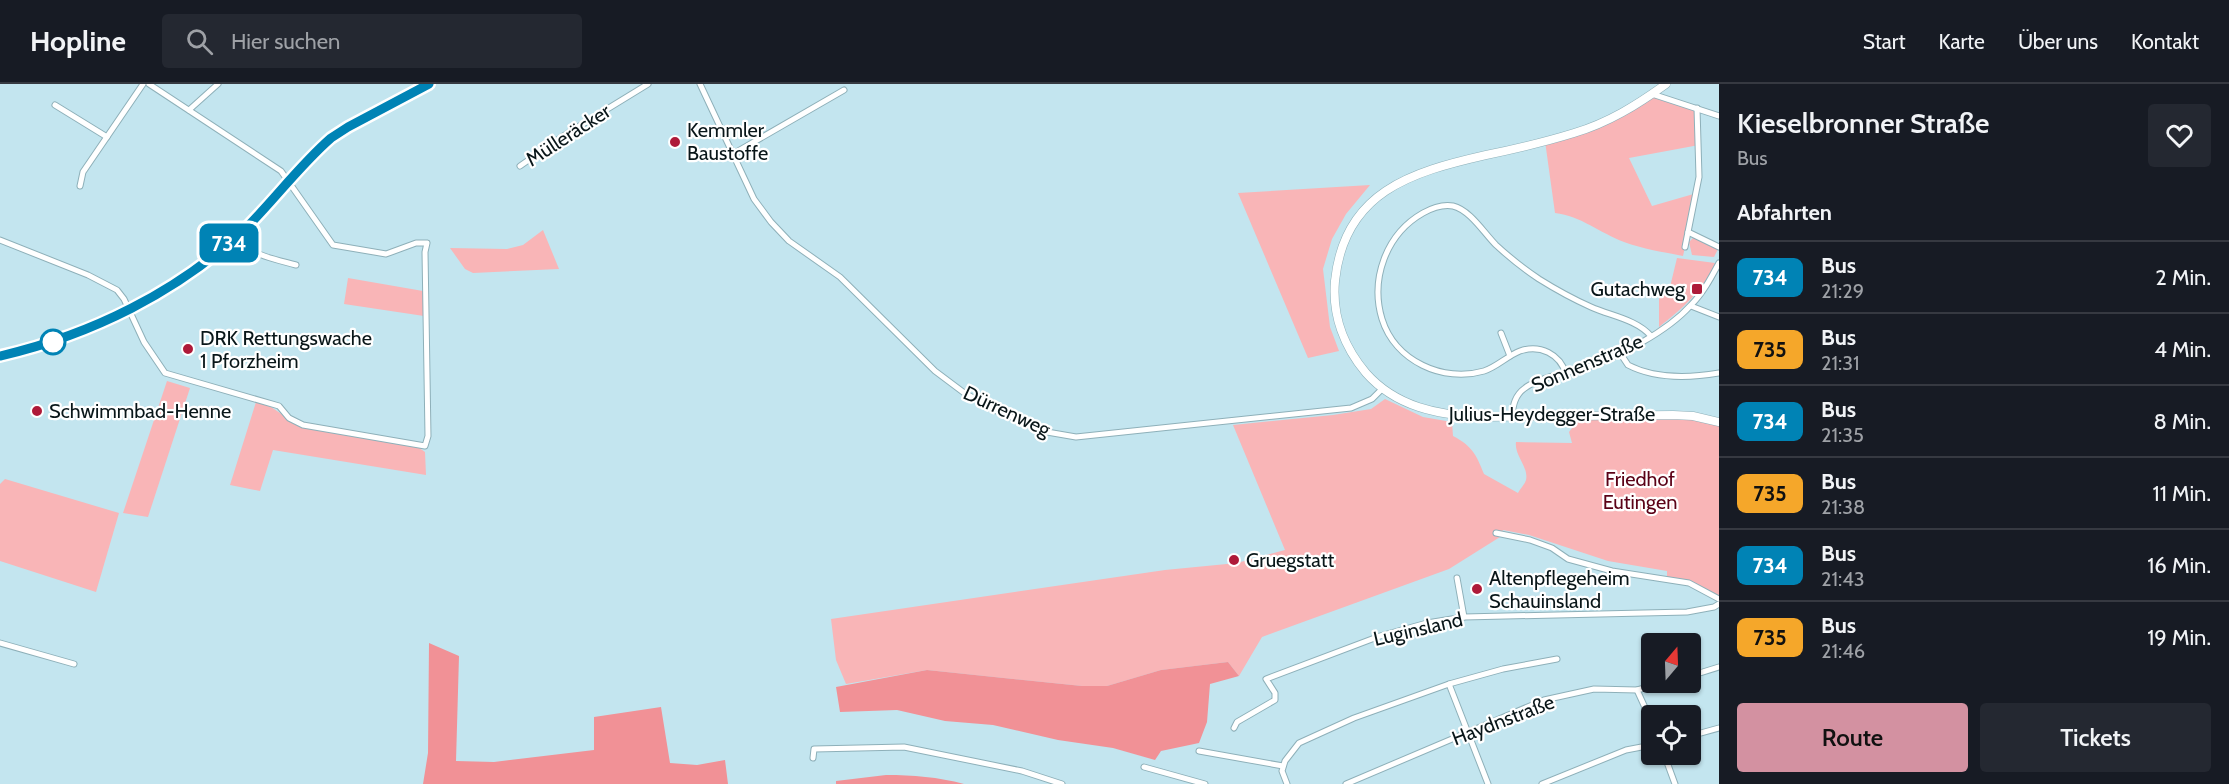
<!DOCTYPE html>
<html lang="de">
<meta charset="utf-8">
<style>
:root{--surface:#171b24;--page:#242831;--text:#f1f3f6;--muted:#9ea1a6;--line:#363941;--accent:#d391a1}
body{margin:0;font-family:Cabin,sans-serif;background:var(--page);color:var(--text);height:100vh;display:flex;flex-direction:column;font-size:22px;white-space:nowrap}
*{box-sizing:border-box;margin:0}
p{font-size:20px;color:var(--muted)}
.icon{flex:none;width:33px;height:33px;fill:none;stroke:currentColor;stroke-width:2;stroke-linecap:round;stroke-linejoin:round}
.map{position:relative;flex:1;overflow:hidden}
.details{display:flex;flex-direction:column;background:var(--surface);width:510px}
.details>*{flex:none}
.badge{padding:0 12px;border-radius:9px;font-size:21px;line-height:39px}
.needle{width:39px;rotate:19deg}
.fabs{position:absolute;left:1641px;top:549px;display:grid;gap:12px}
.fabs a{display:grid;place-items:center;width:60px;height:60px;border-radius:6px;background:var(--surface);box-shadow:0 2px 4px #0004;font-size:30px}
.map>.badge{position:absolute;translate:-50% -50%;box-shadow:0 0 0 3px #fff}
h2{padding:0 18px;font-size:22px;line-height:54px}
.round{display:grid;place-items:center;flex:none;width:63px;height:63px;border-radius:6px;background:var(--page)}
.head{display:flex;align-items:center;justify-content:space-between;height:102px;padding:0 18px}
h1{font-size:28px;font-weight:600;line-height:45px}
.button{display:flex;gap:12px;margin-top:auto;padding:12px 18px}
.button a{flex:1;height:69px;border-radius:6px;background:var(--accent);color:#111;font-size:24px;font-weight:600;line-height:69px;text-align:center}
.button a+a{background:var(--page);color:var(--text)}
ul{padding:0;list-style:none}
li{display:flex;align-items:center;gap:18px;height:72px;padding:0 18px;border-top:2px solid var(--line)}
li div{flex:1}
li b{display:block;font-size:22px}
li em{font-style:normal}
li .badge{min-width:66px;font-weight:700;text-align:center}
header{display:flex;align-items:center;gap:36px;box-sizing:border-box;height:84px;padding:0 30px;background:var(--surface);border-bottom:2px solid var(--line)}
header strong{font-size:28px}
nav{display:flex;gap:33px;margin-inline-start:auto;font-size:21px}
.search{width:420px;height:54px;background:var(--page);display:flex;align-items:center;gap:15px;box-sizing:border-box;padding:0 21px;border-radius:6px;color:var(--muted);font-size:22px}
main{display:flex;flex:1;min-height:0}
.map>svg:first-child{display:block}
.green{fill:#f9b5b7}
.forest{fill:#f19196}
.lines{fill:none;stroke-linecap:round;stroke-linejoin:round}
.street-casing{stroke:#8eb0b9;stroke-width:7}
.secondary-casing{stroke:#8eb0b9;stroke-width:9}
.street{stroke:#fff;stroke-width:5}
.secondary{stroke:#fff;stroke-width:8}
.line-casing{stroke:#fff;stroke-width:14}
.line{stroke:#0083b5;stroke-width:9}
.poi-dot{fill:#ae1a39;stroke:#fff;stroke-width:2}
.stop-dot{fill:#fff;stroke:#0083b5;stroke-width:3}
.labels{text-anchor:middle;stroke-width:4.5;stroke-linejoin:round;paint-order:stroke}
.poi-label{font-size:20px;fill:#091619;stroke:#fff;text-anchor:start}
.street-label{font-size:20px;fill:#091619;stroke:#fff}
.park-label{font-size:20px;fill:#5b0217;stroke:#fff}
</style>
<header>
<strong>Hopline</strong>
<div class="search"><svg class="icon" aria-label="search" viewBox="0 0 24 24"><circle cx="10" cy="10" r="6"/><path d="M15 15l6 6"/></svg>Hier suchen</div>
<nav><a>Start</a><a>Karte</a><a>Über uns</a><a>Kontakt</a></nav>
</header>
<main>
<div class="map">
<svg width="1719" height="700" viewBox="0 0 1719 700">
<rect width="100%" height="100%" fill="#c3e5ef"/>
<g class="green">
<path d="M1652,10l45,14 2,37 -70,13 23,48 45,-13 -14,63c-20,-4 -40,-7 -59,-14 -24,-9 -43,-26 -69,-29l-10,-72 30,-9z"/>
<path d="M1370,101l-24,29 -14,25 -9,30 7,58 9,24 -31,7 -70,-165z"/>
<path d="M543,146l16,39 -86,4 -8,-4 -15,-21 57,1 16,-4z"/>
<path d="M1694,153l24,12 -4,8 -22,-2 -3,-13z"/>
<path d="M1677,174l38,5c-12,28 -33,46 -56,64v-38l11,-2z"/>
<path d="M348,194l75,13 1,25 -80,-12z"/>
<path d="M167,297l23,7 -42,129 -25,-4z"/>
<path d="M1385,315l38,18 29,5 1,14c19,10 23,18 31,38l34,19c2,-4 7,-9 8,-13 3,-13 -12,-25 -10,-38l56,1 -3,-11 13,-17h91l46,7v177l-24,-14 -28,-6v-8l-59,-10 -79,-26 -26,-5 -3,7 -51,32 -187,68 -23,39 -11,-14 -67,8 -54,16h-25l-155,-16 -81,14 -10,-24 -5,-41 334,-49 72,-7 48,-13 -52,-125 100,-10 38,-6z"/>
<path d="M256,318l15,5 24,16 120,22 10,7 1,23 -153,-25 -13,41 -30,-6z"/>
<path d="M5,395l114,34 -23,79 -96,-31v-77z"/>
</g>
<g class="forest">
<path d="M429,559l30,13 -3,105 38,1 100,-12v-33l67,-10 9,56 27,2 28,-5 3,24h-305l5,-31z"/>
<path d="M1228,578l11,14 -29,8 -3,38 -8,21 -38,8 -6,9 -42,-12 -55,-8 -65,-15 -48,-4 -48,-11 -57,2 -4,-25 91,-17 155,16h25l54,-16z"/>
<path d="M886,691c27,0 52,2 78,9h-128v-3z"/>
</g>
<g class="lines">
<defs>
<g id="street">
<path d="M700,0l54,115 17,23 18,19 51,36 95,94 28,21 29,17 55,23 29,5 275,-29 21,-9 11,-11"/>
<path d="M1652,10l67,22"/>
<path d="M55,21l52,32"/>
<path d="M1697,24l2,69 -11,55 31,15"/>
<path d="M189,26l29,-26"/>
<path d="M733,70l111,-64"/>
<path d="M520,82l40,-28 88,-54"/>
<path d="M80,102l3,-14 60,-88"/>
<path d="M234,154c21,18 36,20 62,27"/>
<path d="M0,156l88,35 29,15 7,9 20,43 21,31 114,33 10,12 14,7 122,21 3,-10 -3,-184 2,-9h-11l-30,11 -53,-9 -52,-74 -132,-87"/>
<path d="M1685,163l3,-15"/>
<path d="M1691,222l28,11"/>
<path d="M1501,249l9,23"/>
<path d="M1620,269l8,12c27,14 62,13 91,8"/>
<path d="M1566,290c-6,-20 -26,-30 -46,-23 -13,5 -23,16 -36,20 -41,12 -89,-10 -102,-52 -12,-40 4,-85 41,-106 9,-5 19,-9 30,-7 17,4 31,27 43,39 13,12 28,24 43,34 16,10 34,20 52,28 20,9 45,12 60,29"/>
<path d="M1512,332c1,-11 3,-21 13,-28 14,-11 43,-15 60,-20 35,-12 82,-36 106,-63 12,-12 20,-27 28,-42"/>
<path d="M1496,449l34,7 22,8 16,11 44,12 77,12 30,16"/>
<path d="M1457,494l7,39"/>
<path d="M0,559l74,21"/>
<path d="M1690,592l29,-9"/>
<path d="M1449,600l39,100"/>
<path d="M1637,606l15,33"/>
<path d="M1234,644l3,-6 38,-22v-7l-9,-14 114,-43 47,-13 37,-6 223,-5 27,-5 5,-3"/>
<path d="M1690,652l29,-8"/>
<path d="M1199,667l84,15"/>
<path d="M1664,670l11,30"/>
<path d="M813,674l1,-9 90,-2 118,24 40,13"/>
<path d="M1144,683l61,17"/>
<path d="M1287,700l-5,-13 3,-10 14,-18 55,-25 95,-34 54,-15 54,-10"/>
<path d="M1346,700l198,-84 50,-11 43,1 30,-8"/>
<path d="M1542,700l84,-34 26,-5"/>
</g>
<g id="secondary">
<path d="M1666,0c-29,21 -58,39 -92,49 -29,9 -59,16 -88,22 -75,17 -142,37 -151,126 -3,34 9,66 31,92 30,34 72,42 115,44l192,-2 20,1 26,6"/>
<path d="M0,272c90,-21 178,-64 246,-128 29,-29 54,-63 85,-90l17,-11 81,-43"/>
</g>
</defs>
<use href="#street" class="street-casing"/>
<use href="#secondary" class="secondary-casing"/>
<use href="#street" class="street"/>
<use href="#secondary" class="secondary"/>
</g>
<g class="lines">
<defs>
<path id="line" d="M0,272c91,-21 178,-64 246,-128 29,-29 54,-63 85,-90l17,-11 81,-43"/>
</defs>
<use href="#line" class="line-casing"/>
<use href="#line" class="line"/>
</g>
<g class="poi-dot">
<circle cx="675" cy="58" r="6"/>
<rect x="1691" y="199" width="12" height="12" rx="3"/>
<circle cx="188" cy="265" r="6"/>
<circle cx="37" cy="327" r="6"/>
<circle cx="1234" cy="476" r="6"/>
<circle cx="1477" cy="505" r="6"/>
</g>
<circle class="stop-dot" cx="53" cy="258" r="12"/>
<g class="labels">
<g class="poi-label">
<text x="687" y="53">Kemmler<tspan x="687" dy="23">Baustoffe</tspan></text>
<text x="1685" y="212" text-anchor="end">Gutachweg</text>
<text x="200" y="261">DRK Rettungswache<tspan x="200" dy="23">1 Pforzheim</tspan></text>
<text x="49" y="334">Schwimmbad-Henne</text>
<text x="1246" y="483">Gruegstatt</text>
<text x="1489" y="501">Altenpflegeheim<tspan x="1489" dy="23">Schauinsland</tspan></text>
</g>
<g class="street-label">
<text transform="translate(568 51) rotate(-33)" y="7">Mülleräcker</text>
<text transform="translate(1587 279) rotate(-23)" y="7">Sonnenstraße</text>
<text transform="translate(1007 327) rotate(25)" y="7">Dürrenweg</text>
<text x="1552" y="337">Julius-Heydegger-Straße</text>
<text transform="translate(1418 545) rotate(-13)" y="7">Luginsland</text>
<text transform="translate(1503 636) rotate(-21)" y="7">Haydnstraße</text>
</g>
<g class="park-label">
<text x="1640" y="402">Friedhof<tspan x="1640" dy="23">Eutingen</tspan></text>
</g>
</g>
</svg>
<div class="fabs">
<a><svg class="needle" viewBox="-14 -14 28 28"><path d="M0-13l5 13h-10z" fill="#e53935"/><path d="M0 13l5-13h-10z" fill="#9ea1a6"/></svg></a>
<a><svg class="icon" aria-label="locate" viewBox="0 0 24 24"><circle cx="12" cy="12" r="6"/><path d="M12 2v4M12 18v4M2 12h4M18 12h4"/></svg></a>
</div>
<b class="badge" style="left:229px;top:159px;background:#0083b5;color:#fff">734</b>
</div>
<section class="details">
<div class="head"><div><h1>Kieselbronner Straße</h1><p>Bus</p></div><a class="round"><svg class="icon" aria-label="heart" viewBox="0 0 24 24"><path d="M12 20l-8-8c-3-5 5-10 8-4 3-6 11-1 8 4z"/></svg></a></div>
<h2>Abfahrten</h2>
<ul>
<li><span class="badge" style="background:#0083b5;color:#fff">734</span><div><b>Bus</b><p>21:29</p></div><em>2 Min.</em></li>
<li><span class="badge" style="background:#f5a72a;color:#111">735</span><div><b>Bus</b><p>21:31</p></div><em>4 Min.</em></li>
<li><span class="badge" style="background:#0083b5;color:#fff">734</span><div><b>Bus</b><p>21:35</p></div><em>8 Min.</em></li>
<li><span class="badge" style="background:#f5a72a;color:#111">735</span><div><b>Bus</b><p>21:38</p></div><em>11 Min.</em></li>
<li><span class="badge" style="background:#0083b5;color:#fff">734</span><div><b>Bus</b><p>21:43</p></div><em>16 Min.</em></li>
<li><span class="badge" style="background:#f5a72a;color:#111">735</span><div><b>Bus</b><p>21:46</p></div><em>19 Min.</em></li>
</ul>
<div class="button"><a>Route</a><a>Tickets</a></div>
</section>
</main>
